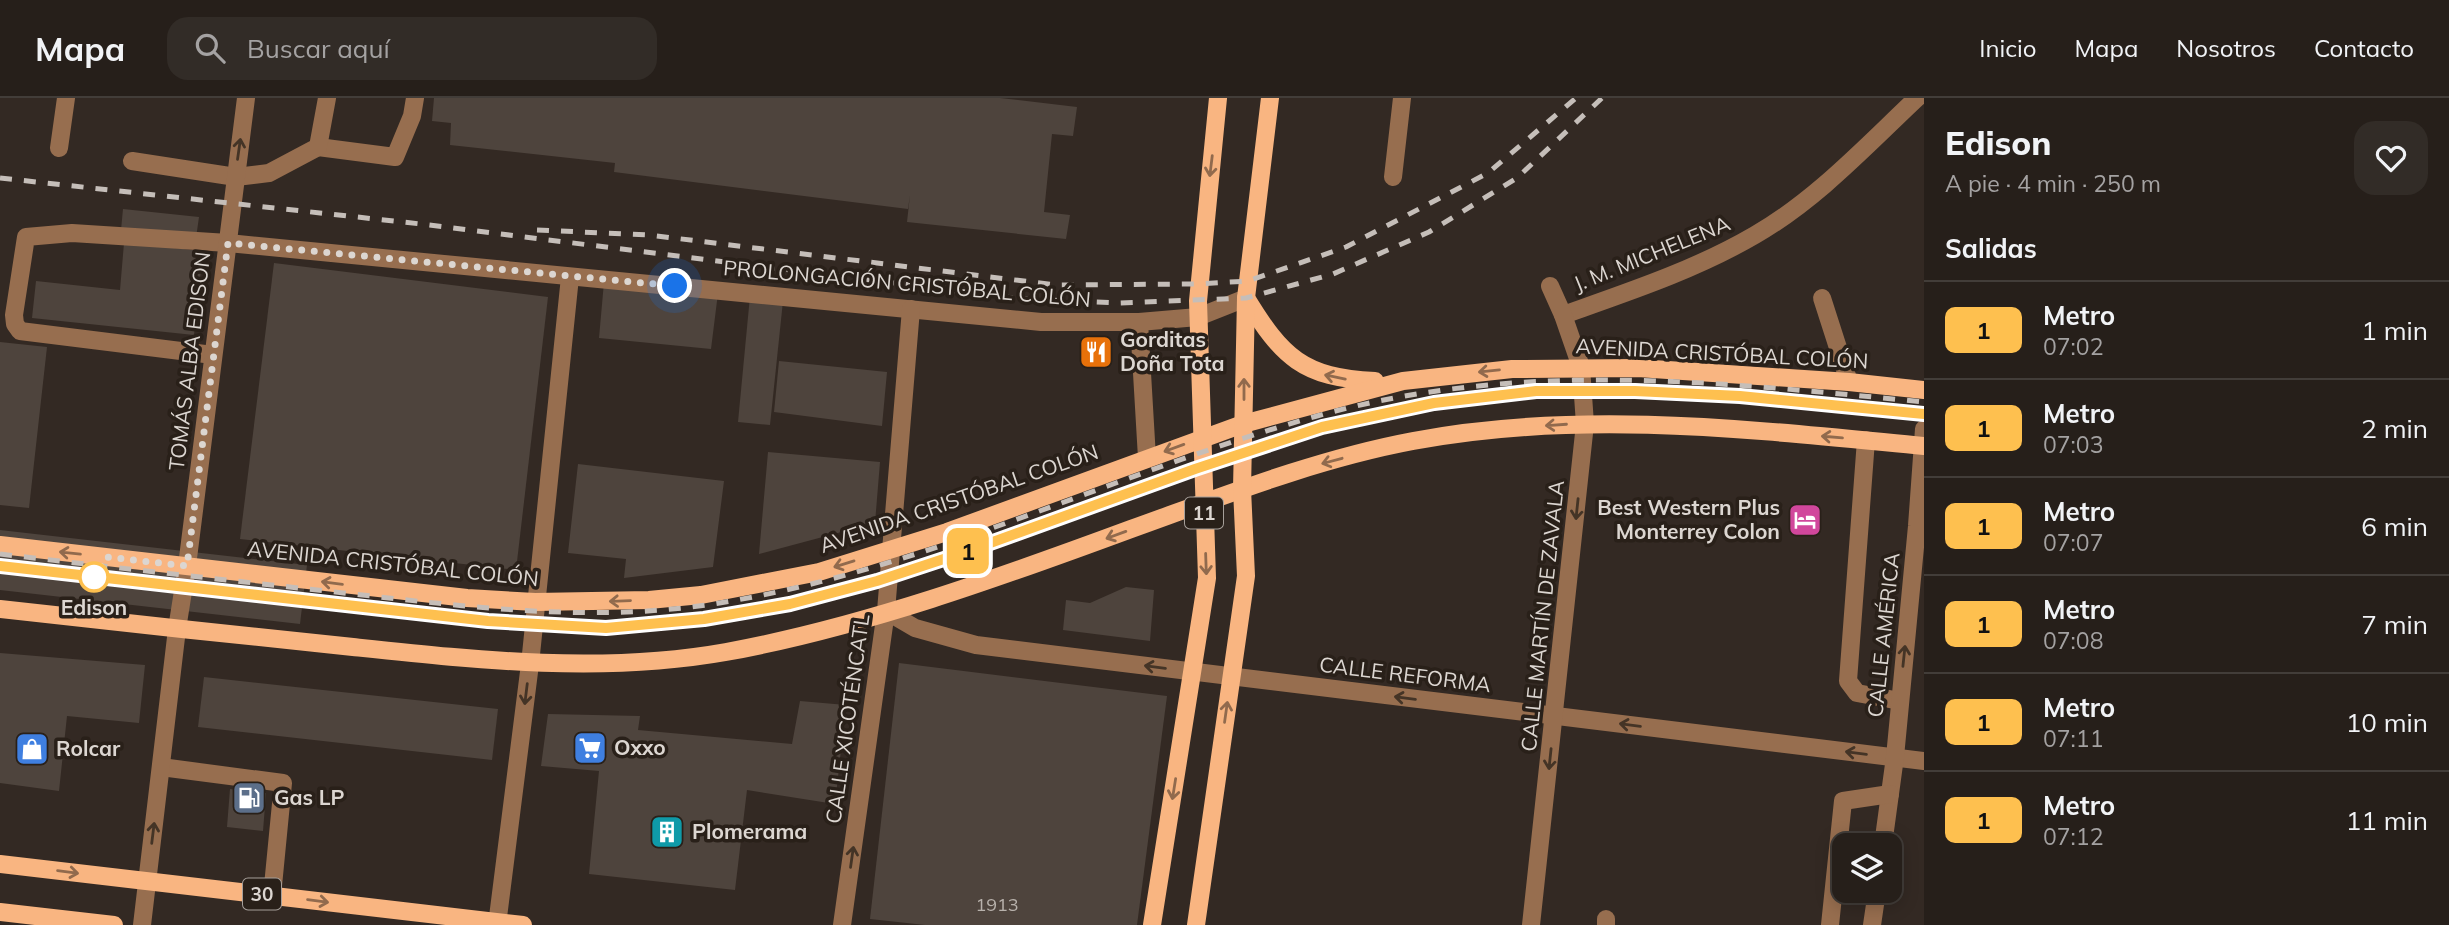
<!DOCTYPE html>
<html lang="es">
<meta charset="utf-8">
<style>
:root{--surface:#261f1a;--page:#322c27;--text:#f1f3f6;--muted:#a4a2a2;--line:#423d39}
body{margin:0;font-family:Mulish,sans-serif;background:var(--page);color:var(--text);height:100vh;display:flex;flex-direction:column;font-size:26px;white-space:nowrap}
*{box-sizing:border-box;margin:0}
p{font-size:23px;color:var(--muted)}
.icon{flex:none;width:38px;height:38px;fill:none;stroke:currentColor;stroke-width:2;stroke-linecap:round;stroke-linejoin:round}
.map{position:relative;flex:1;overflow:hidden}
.sheet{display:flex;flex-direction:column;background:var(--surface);width:525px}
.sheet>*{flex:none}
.badge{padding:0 14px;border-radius:10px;font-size:24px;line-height:46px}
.controls{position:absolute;left:1832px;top:735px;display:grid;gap:14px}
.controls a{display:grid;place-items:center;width:70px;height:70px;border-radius:14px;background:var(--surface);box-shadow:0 4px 18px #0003,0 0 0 2px var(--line);font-size:35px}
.you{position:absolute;width:35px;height:35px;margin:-18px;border:5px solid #fff;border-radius:50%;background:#1a73e8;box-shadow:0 0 0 10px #1a73e833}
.map>.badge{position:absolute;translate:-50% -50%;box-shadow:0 0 0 4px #fff}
h2{padding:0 21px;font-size:26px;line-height:63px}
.round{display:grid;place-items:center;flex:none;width:74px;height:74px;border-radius:21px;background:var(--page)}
.headline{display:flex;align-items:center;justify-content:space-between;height:119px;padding:0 21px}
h1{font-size:33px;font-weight:800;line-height:52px}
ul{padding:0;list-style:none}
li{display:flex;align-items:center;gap:21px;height:98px;padding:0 21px;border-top:2px solid var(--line)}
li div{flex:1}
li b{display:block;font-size:26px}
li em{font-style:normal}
li .badge{min-width:77px;font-weight:700;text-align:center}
header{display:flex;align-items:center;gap:42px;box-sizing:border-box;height:98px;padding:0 35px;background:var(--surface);border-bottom:2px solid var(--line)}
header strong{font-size:33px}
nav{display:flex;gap:38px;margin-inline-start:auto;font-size:24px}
.search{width:490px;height:63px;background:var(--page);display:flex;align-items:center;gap:18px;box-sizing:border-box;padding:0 24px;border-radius:21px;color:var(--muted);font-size:26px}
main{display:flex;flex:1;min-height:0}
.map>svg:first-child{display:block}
.building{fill:#4e443d}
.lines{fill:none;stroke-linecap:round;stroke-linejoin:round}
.minor{stroke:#976e4f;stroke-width:18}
.major{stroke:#f9b581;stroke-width:18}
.rail{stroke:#c5beb9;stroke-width:5;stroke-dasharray:12 12;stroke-linecap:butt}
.oneway{stroke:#443426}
.oneway2{stroke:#916a4d}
.line-casing{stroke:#fff;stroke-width:16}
.line{stroke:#fec04f;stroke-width:10}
.walk{stroke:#dcd6d1;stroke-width:7;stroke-dasharray:0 12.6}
.stop-dot{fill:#fff;stroke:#fec04f;stroke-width:3.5}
.labels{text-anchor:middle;stroke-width:7;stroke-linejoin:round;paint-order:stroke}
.number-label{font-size:18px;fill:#b8b2ac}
.shield{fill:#292019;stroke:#a69f9a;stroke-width:2}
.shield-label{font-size:19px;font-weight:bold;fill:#dcd6d1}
.street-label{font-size:21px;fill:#dcd6d1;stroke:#292019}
.poi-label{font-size:21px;font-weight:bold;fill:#dcd6d1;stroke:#292019;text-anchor:start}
.stop-label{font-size:21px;font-weight:bold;fill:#dcd6d1;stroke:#292019}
</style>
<header>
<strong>Mapa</strong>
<div class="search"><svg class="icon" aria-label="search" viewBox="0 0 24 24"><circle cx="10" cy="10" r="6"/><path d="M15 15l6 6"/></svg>Buscar aquí</div>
<nav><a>Inicio</a><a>Mapa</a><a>Nosotros</a><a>Contacto</a></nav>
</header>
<main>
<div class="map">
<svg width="1924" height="827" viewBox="0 0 1924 827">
<rect width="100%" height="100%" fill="#332923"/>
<g class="building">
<path d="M434,0h566l77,9 -4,29 -21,-2 -8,78 26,3 -4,24 -159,-17 3,-27 -2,14 -294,-37 1,-9 -165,-18 1,-22 -19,-2z"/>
<path d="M123,111l76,8 -3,21 -75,-8z"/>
<path d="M124,145l79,8 -9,84 -162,-17 4,-37 84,9z"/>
<path d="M274,165l274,34 -32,273 -276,-31z"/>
<path d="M604,184l114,11 -7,56 -112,-11z"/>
<path d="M750,198l33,5 -13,124 -32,-3z"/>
<path d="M0,244l47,5 -18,161 -29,-3z"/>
<path d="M779,263l108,11 -5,54 -108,-14z"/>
<path d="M768,354l112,10 -5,61 -116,31z"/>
<path d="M578,366l146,17 -11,86 -89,11 2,-19 -58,-6z"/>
<path d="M0,432l307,35 -7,59 -300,-34z"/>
<path d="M1126,489l28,3 -4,51 -87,-11 3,-30 24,3z"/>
<path d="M0,555l145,12 -6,58 -72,-7 -8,75 -59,-8z"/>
<path d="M899,565l268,33 -30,229h-212l-55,-6z"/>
<path d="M204,579l294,32 -6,51 -294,-33z"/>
<path d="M800,603l46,4 -11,99 -88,-14 -12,100 -146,-16 10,-103 -58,-5 7,-52 92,2 -2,14 154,14z"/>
<path d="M230,691l36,4 -3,38 -36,-4z"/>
</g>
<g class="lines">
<g class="minor">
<path d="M318,49l77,10 17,-41 3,-18"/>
<path d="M59,50l7,-50"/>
<path d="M132,63l104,16 33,-4 49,-26 9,-49"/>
<path d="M1393,79l9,-79"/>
<path d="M1822,200l27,84"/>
<path d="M1563,217c65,-23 132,-45 192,-80 61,-35 111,-89 162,-137"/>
<path d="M1139,224l8,136"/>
<path d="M213,257l-193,-24 -5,-7 -1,-9 12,-78 46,-4 156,10 813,79h98l59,-5 48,-19"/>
<path d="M1866,342l-18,241 9,12 43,8"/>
<path d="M886,513l29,17 61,17 948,116"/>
<path d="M161,669l122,16 -11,113"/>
<path d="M1883,747l12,-88 22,-231 7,-97"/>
<path d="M142,827l35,-296 10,-63 59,-468"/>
<path d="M497,827l33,-261 40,-387"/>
<path d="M842,827l44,-314 25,-302"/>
<path d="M1531,827l54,-501 -4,-57 -18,-52 -13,-29"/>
<path d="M1606,827v-6"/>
<path d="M1830,827l13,-124 47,-7"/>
<path d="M1872,827l5,-34"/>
</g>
<g class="major">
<path d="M1246,200c36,59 57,80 129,83"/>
<path d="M0,447l467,53 68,4 114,-2 52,-5 118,-23 128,-40 296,-108 160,-43 109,-12 126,-1 211,14 75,8"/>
<path d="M0,511c118,13 235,26 353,38 123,13 250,27 373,5 137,-25 275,-75 405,-123 92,-33 186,-70 282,-88 169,-32 342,-11 511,5"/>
<path d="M0,766l523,61"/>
<path d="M0,814l114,13"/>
<path d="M1152,827l55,-347 -9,-277 20,-203"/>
<path d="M1196,827l50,-349 -4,-87 4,-191 24,-200"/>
</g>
<g class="rail">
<path d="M0,80l421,46 601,75 96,4 128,-5 87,-24 96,-42 88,-54 85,-80"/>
<path d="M537,132l112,5 407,50 143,-1 49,-3 98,-34 142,-74 88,-75"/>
<path d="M0,456c118,14 235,27 353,40 117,13 236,28 353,11 212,-31 406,-132 611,-189 203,-57 401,-34 607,-14"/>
<path d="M0,468l488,55 118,7 98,-9 86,-15 87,-23 91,-30 227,-82 127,-42 112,-24 102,-12h99l105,5 184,18"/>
</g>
</g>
<defs><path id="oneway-shaft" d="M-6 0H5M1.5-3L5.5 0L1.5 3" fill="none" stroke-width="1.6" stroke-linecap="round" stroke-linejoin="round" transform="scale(1.75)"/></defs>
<g class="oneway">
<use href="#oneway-shaft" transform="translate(239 51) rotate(-82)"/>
<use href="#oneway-shaft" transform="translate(1577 411) rotate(96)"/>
<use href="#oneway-shaft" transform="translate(1904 558) rotate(-84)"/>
<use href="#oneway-shaft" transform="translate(1155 569) rotate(-173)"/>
<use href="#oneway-shaft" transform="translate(526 596) rotate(97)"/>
<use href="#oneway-shaft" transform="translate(1405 600) rotate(-173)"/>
<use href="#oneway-shaft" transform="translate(1630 627) rotate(-173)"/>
<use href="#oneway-shaft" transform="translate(1856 655) rotate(-173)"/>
<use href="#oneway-shaft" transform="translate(1550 661) rotate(96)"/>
<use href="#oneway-shaft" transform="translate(153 735) rotate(-83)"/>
<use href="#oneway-shaft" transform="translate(852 759) rotate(-82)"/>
</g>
<g class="oneway2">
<use href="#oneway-shaft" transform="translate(1211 68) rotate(97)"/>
<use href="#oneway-shaft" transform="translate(1489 273) rotate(174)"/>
<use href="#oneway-shaft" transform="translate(1335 279) rotate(-168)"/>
<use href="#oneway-shaft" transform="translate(1244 291) rotate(-90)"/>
<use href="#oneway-shaft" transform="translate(1556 327) rotate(176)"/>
<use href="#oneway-shaft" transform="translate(1832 339) rotate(-175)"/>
<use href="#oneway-shaft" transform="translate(1174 350) rotate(160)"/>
<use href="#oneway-shaft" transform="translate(1332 363) rotate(165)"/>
<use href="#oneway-shaft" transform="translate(1116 437) rotate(160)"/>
<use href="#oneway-shaft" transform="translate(70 455) rotate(-174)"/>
<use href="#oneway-shaft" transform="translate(844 466) rotate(163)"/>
<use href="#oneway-shaft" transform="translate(1206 466) rotate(88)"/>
<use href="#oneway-shaft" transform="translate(332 485) rotate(-173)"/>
<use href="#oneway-shaft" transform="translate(620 503) rotate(178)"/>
<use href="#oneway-shaft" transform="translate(1226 614) rotate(-82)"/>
<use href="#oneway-shaft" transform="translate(1174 691) rotate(99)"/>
<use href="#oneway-shaft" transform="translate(68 774) rotate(7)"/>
<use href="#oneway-shaft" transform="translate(318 803) rotate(7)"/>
</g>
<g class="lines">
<defs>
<path id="line" d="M0,468l488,55 118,7 98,-9 86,-15 87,-23 91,-30 227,-82 127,-42 112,-24 102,-12h99l105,5 184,18"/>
</defs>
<use href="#line" class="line-casing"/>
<use href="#line" class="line"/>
<path class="walk" d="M94,479l13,-20 80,9 41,-323 447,43"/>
</g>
<defs>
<symbol id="restaurant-square" viewBox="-11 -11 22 22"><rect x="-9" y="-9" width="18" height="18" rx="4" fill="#e8710a" stroke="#292019"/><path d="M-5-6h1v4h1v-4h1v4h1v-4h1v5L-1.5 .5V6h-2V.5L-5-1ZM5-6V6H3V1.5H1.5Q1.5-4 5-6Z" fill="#fff"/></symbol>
<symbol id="hotel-square" viewBox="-11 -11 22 22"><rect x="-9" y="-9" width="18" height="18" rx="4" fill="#d1479c" stroke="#292019"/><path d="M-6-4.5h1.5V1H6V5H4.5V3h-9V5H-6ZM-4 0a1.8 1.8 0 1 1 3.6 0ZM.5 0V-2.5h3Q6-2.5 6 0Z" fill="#fff"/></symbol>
<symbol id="supermarket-square" viewBox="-11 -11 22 22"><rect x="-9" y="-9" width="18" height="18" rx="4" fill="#3f7fe0" stroke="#292019"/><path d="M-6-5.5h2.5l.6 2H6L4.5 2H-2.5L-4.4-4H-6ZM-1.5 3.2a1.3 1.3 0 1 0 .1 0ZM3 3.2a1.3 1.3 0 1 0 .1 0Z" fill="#fff"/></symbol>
<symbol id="shop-square" viewBox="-11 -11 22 22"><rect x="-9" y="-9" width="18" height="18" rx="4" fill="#3f7fe0" stroke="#292019"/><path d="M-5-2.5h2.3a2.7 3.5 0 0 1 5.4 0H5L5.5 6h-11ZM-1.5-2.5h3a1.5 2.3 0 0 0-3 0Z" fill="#fff"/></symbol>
<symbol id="fuel-square" viewBox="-11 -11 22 22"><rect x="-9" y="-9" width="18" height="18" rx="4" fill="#5c6f8a" stroke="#292019"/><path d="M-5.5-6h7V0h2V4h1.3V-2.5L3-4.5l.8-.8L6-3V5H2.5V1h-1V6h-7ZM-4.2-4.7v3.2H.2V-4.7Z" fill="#fff"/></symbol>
<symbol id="building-square" viewBox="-11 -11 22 22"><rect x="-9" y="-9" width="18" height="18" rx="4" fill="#0f9aa8" stroke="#292019"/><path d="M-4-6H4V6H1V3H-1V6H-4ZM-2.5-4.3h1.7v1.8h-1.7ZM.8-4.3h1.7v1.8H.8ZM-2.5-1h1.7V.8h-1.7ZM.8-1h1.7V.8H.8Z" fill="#fff"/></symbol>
</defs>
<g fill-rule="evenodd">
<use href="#restaurant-square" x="1077" y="235" width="38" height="38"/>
<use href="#hotel-square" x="1786" y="403" width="38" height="38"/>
<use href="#supermarket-square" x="571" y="631" width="38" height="38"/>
<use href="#shop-square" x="13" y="632" width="38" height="38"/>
<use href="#fuel-square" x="230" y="681" width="38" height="38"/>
<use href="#building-square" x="648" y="715" width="38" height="38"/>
</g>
<circle class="stop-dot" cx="94" cy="479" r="14"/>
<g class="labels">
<g class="number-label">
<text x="997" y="813">1913</text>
</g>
<g class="shield">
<rect x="1185" y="399.5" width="38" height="31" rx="5"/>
<rect x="243" y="780.5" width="38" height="31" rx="5"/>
</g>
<g class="shield-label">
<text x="1204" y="422">11</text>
<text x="262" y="803">30</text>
</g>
<g class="street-label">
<text transform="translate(1652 156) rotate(-22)" y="7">J. M. MICHELENA</text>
<text transform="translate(907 186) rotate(5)" y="7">PROLONGACIÓN CRISTÓBAL COLÓN</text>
<text transform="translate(1722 256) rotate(3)" y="7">AVENIDA CRISTÓBAL COLÓN</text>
<text transform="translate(190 263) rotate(-83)" y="7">TOMÁS ALBA EDISON</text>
<text transform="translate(959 401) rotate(-19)" y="7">AVENIDA CRISTÓBAL COLÓN</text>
<text transform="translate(393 466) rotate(6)" y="7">AVENIDA CRISTÓBAL COLÓN</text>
<text transform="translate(1543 518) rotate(-84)" y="7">CALLE MARTÍN DE ZAVALA</text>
<text transform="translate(1884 537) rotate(-84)" y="7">CALLE AMÉRICA</text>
<text transform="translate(1405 577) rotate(7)" y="7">CALLE REFORMA</text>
<text transform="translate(848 621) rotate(-82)" y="7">CALLE XICOTÉNCATL</text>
</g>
<g class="poi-label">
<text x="1120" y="249">Gorditas<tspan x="1120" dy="24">Doña Tota</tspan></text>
<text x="1780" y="417" text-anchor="end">Best Western Plus<tspan x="1780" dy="24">Monterrey Colon</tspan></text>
<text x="614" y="657">Oxxo</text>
<text x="56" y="658">Rolcar</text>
<text x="274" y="707">Gas LP</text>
<text x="692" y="741">Plomerama</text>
</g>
<g class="stop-label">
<text x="94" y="517">Edison</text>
</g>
</g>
</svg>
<div class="controls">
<a><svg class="icon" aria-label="layers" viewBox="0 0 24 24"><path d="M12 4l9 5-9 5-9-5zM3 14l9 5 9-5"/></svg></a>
</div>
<div class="you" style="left:675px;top:188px"></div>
<b class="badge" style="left:968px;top:453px;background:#fec04f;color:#111">1</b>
</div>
<section class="sheet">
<div class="headline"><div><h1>Edison</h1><p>A pie · 4 min · 250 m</p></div><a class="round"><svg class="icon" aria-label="heart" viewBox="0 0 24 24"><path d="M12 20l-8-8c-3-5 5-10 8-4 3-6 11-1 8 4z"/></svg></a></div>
<h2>Salidas</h2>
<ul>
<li><span class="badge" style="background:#fec04f;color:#111">1</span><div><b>Metro</b><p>07:02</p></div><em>1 min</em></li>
<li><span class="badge" style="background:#fec04f;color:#111">1</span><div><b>Metro</b><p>07:03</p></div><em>2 min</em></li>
<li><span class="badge" style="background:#fec04f;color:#111">1</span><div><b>Metro</b><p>07:07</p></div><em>6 min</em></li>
<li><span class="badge" style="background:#fec04f;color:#111">1</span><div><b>Metro</b><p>07:08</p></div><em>7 min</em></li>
<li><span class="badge" style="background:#fec04f;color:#111">1</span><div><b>Metro</b><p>07:11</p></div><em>10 min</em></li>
<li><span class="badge" style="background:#fec04f;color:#111">1</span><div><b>Metro</b><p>07:12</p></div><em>11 min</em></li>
</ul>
</section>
</main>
